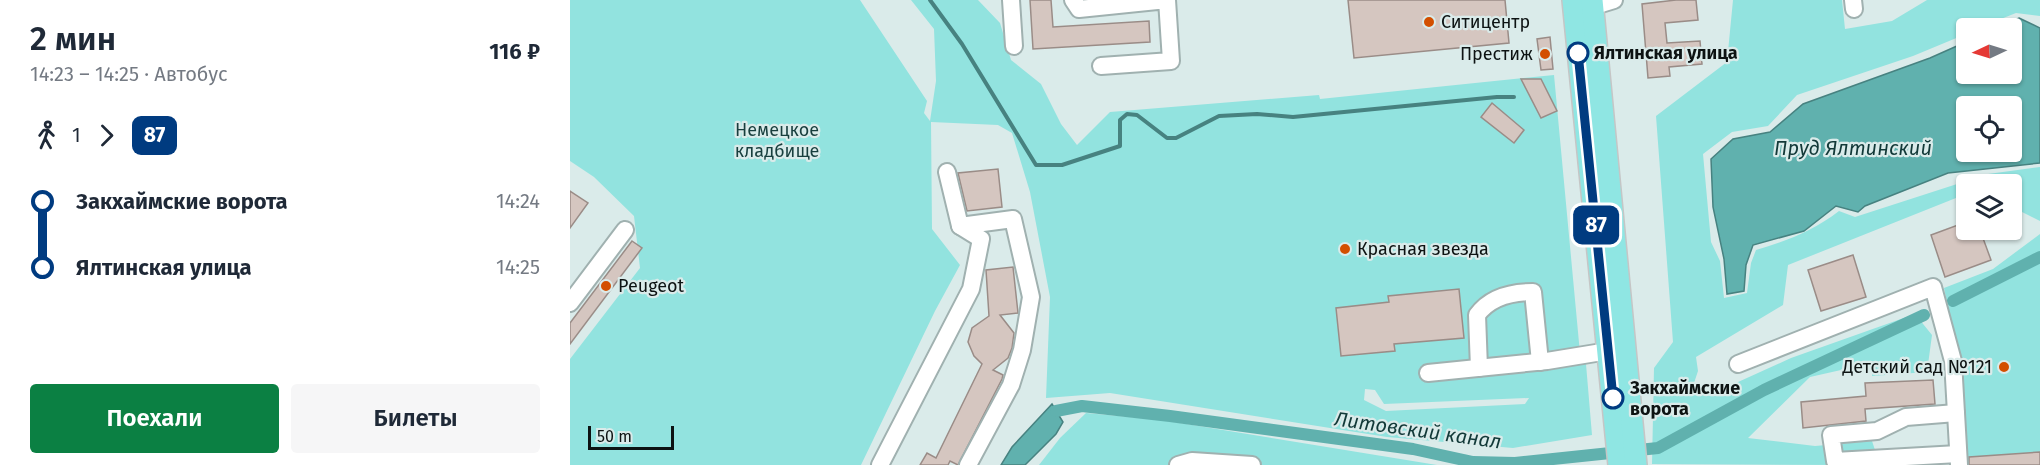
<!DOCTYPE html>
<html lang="ru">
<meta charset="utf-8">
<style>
:root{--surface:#fff;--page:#f6f6f7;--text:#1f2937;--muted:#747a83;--accent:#0b8043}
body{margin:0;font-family:"Fira Sans",sans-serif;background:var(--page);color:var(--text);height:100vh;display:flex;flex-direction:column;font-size:22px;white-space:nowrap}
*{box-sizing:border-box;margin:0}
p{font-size:20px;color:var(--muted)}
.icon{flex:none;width:33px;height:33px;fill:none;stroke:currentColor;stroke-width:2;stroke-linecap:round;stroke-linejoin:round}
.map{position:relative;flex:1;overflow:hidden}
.details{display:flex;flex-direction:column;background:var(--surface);width:570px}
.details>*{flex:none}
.badge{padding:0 12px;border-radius:9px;font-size:21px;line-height:39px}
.needle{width:39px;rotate:266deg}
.fabs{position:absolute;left:1386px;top:18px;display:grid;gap:12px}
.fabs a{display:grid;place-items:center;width:66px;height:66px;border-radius:6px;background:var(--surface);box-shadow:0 2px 4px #0004;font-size:30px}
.scale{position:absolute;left:18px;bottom:15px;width:86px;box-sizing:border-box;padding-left:6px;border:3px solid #0d1313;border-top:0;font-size:16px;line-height:21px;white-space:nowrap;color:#0d1313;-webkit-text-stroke:4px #daebea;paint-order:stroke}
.map>.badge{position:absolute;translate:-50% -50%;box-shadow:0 0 0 3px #fff}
.legs{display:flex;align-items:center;gap:9px;height:66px;padding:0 30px;font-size:20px}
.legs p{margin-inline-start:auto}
.overview{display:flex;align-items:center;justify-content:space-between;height:102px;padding:0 30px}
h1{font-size:33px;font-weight:600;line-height:45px}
.button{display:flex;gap:12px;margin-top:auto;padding:12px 30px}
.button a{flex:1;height:69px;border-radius:6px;background:var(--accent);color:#fff;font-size:24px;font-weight:600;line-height:69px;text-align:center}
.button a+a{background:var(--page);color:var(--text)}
ul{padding:0 30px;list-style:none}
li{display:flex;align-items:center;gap:21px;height:66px;font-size:22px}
li i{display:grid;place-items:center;width:9px;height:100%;margin:0 8px;background:currentColor}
li i::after{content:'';width:15px;height:15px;margin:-8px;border:4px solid;border-radius:50%;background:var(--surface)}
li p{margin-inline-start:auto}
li:first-child i{background:linear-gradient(#0000 50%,currentColor 0)}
li:last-child i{background:linear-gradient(currentColor 50%,#0000 0)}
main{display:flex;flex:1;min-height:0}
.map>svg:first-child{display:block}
.green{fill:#92e3df;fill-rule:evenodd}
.water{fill:#60b1ae;stroke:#478280;stroke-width:1.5;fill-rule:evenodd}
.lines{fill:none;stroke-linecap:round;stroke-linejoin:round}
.stream{stroke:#478280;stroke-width:4}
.canal{stroke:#60b1ae;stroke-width:12}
.building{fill:#d5c6c0;stroke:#9a8c87;stroke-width:1.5}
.minor-casing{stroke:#a0b1b0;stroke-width:20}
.major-casing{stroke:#c5c6c6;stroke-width:24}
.minor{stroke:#fff;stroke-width:16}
.major{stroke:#8fe6e3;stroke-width:21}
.line-1-casing{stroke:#fff;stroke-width:14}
.line-1{stroke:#003b80;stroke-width:9}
.poi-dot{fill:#d34f00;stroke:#daebea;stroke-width:2}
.stop-1-dot{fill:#fff;stroke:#003b80;stroke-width:3}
.labels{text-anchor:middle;stroke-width:4.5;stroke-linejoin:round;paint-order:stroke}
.poi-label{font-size:18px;fill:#0d1313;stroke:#daebea;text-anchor:start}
.stop-label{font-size:18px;font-weight:bold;fill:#0d1313;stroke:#daebea;text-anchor:start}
.park-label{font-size:18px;fill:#183f3e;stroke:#daebea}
.water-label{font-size:20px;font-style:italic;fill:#123938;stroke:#daebea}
</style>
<main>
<section class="details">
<div class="overview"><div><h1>2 мин</h1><p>14:23 – 14:25 · Автобус</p></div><b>116 ₽</b></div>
<div class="legs"><svg class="icon" aria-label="walk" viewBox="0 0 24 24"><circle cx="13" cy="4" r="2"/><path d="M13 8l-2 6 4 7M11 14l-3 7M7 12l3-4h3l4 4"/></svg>1<svg class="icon" aria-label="forward" viewBox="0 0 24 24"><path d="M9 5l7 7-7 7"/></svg><b class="badge" style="background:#003b80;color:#fff">87</b></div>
<ul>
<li><i style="color:#003b80"></i><b>Закхаймские ворота</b><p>14:24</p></li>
<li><i style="color:#003b80"></i><b>Ялтинская улица</b><p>14:25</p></li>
</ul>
<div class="button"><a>Поехали</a><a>Билеты</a></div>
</section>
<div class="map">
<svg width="1470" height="465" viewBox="0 0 1470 465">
<rect width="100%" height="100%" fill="#daebea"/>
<g class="green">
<path d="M0,0h290l67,101 -3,12 6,8 6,-40 -2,-52 -23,-29h67l22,23 11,37 30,24 20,40 16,21 33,-33 209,-17 1,4 234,-24 27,289h5l6,71 -79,13 -126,-11 -277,-44 -64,5 4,-101 -20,-105 -18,-59 -14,-8 -67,-3 1,107 28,36 -25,46 -74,154h-291v-106l70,-91 -6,-52 -40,-39 -24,-16zM795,389l10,1 9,14 145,-6 -4,6 -139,7 -22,-11z"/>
<path d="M1163,0h109l3,29 47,-8 35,-21h113v16l-24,-3 -38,15h-12v6l-53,22 -116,39 -29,31 -36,6 -29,22 8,88 9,19 4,37 23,-5 4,-30 5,-13c31,-9 57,-19 83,-39l16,6 133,-43 52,-7v54l-28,-14v-23h-46v10l-178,71 -5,40 -87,52 2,14 -8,24 26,-3 75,-34 124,-44 17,21 -5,37 -55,4v-13l-62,14 -62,61 67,8 57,-5 7,21 -35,3 -192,-1 2,-96 19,-26 -17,-226 71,-54z"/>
<path d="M1470,234v231h-74l-10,-118 -12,-59 49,-19z"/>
<path d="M516,413l76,7 275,45h-398l21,-27z"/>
</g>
<g class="water">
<path d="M1449,18l21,10v135l-92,10 -83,33 -7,6 -22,-6 -32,25 -51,14 -7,20 -2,26 -17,3 -3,-35 -11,-52 -2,-48 22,-20 37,-7 33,-28 127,-46 36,-16v32h46v-46h-16zM1396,106h46v46h-46z"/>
<path d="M482,404l11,18 -7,12 -31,31h-24l11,-18z"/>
</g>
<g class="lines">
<path class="stream" d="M360,0l32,44 74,121h26l58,-19v-26l7,-6 10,1 30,23h9l43,-22 38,-2 36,3 204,-20h17"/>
<g class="canal">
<path d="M1383,301l87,-44"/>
<path d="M486,411l26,-5 88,10 243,33 60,13 42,1 143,-15 106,-58 160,-75"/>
</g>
</g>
<g class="building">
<path d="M460,0h21l2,27 96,-6 1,21 -117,7z"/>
<path d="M778,0h157l4,43 -155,15z"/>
<path d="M1106,0h20l2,20 -33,3 2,20 33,-2 2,23 -33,3 1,9 -22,2 -6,-74z"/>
<path d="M980,37l3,32 -12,1 -4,-31z"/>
<path d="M951,79h20l16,32 -16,7z"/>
<path d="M922,103l32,27 -10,13 -33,-26z"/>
<path d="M428,169l4,38 -35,4 -9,-38z"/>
<path d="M0,191l18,12 -18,25z"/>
<path d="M1396,222v8h14l11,30 -46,17 -14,-42z"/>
<path d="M62,241l10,7 -72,96v-21z"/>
<path d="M1283,255l13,42 -45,14 -13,-41z"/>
<path d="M443,267l5,46 -18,2 14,18 -2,15 -4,10 -15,12 10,5 -1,4 -44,86 -8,-4 -2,4h-28l7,-12 9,5 46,-94 -8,-8 -6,-14 4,-14 17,-12 -3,-46z"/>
<path d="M889,289l5,49 -70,6 1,7 -54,5 -5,-48 53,-6 -1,-6z"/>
<path d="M1363,380l2,24 -70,5 1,12 -63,7 -2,-26 65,-6 -1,-13z"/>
<path d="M1470,452v13h-71v-8z"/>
</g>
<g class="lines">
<defs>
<g id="minor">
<path d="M441,0l3,46"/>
<path d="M503,0l6,9 88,-9 4,61 -70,5"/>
<path d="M1283,0l1,9"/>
<path d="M1022,2l9,2 13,-4"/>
<path d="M390,226l53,-7 18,78 -9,53 -11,35 -43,80"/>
<path d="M0,303l55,-73"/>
<path d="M1168,364l195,-77 20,74 6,104"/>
<path d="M909,368l-2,-53c13,-18 35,-23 56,-23l7,70"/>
<path d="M858,373l119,-12 61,-10"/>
<path d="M1386,413l-50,4 -29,14 -46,4 4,26 123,-7"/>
<path d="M310,465l91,-176 10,-50 -21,-13 -13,-54"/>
<path d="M608,465l14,-4 60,4"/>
</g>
<g id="major">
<path d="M1003,0l46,465"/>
<path d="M1022,0l44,465"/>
</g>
</defs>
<use href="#minor" class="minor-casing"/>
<use href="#major" class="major-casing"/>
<use href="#minor" class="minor"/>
<use href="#major" class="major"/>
</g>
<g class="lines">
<defs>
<path id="line-1" d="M1008,53l35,345"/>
</defs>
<use href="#line-1" class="line-1-casing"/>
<use href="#line-1" class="line-1"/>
</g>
<g class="poi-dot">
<circle cx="859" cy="22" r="6"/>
<circle cx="975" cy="54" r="6"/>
<circle cx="775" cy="249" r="6"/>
<circle cx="36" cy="286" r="6"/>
<circle cx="1434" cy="367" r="6"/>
</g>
<g class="stop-1-dot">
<circle cx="1008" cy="53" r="10"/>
<circle cx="1043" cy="398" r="10"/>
</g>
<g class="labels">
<g class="poi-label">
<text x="871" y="28">Ситицентр</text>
<text x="963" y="60" text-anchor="end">Престиж</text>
<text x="787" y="255">Красная звезда</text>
<text x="48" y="292">Peugeot</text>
<text x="1422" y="373" text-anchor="end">Детский сад №121</text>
</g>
<g class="stop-label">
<text x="1024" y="59">Ялтинская улица</text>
<text x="1060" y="394">Закхаймские<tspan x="1060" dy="21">ворота</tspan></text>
</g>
<g class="park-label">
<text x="207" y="136">Немецкое<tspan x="207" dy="21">кладбище</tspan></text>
</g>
<g class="water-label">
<text x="1283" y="155">Пруд Ялтинский</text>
<text transform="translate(848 430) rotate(8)" y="7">Литовский канал</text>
</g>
</g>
</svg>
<div class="fabs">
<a><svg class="needle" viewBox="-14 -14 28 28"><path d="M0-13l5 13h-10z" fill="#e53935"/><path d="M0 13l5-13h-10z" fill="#747a83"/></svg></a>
<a><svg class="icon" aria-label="locate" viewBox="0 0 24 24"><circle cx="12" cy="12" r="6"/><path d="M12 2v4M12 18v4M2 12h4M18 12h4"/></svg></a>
<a><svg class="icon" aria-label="layers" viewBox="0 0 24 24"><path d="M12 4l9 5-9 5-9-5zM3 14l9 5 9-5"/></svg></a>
</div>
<div class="scale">50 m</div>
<b class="badge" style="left:1026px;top:225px;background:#003b80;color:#fff">87</b>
</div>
</main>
